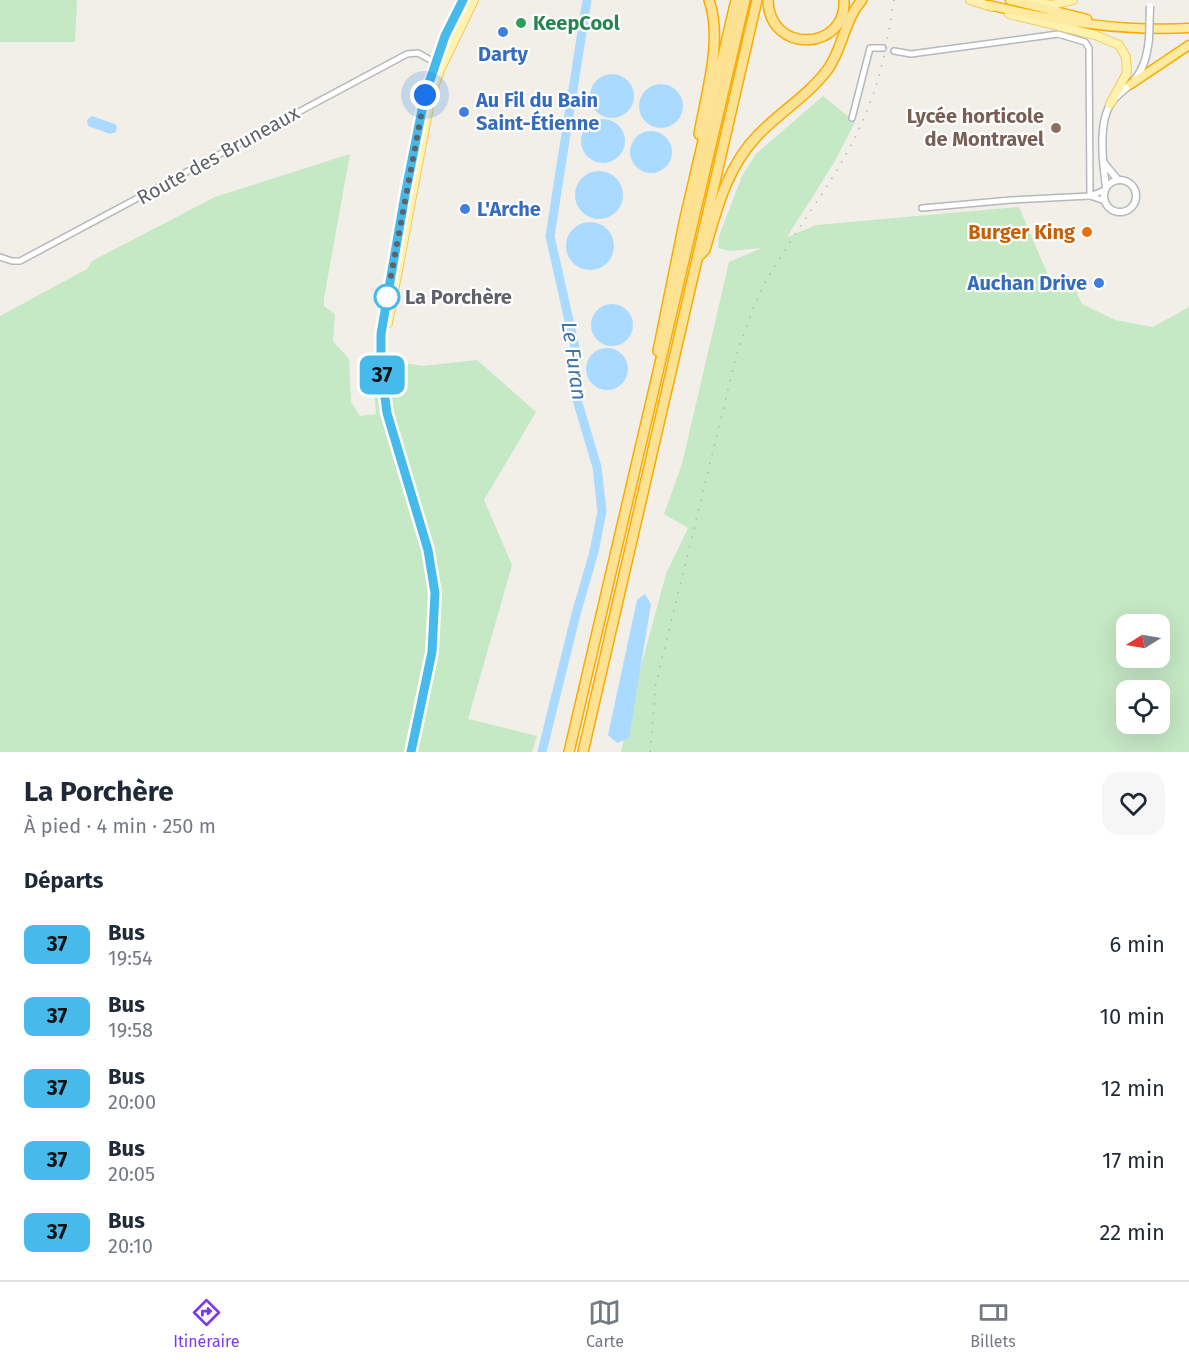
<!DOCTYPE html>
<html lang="fr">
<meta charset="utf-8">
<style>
:root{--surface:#fff;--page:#f6f6f7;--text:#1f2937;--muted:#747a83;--line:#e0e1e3;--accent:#7c3aed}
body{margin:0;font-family:"Fira Sans",sans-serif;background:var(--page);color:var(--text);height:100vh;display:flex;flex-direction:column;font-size:22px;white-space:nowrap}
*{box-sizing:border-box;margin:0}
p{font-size:20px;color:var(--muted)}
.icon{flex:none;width:33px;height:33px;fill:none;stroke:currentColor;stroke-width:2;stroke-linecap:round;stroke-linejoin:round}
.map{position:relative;height:752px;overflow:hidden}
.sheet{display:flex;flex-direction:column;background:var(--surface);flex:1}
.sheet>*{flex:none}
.badge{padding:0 12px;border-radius:9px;font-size:21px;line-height:39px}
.needle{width:39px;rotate:259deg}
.buttons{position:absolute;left:1116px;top:614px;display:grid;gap:12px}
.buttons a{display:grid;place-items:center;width:54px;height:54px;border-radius:12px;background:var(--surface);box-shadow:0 6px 24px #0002;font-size:30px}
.you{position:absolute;width:30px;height:30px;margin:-15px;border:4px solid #fff;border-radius:50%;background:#1a73e8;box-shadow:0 0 0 9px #1a73e833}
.map>.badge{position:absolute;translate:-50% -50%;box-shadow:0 0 0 3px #fff}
h2{padding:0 24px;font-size:22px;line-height:54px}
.round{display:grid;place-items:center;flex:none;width:63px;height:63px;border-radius:18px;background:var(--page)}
.head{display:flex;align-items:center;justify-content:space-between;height:102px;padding:0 24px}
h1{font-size:28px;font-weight:700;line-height:45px}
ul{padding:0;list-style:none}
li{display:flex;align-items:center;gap:18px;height:72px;padding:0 24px}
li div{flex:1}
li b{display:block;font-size:22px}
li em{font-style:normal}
li .badge{min-width:66px;font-weight:700;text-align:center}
.dock{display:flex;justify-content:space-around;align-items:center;height:84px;border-top:2px solid var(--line);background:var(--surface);font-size:16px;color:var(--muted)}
.dock a{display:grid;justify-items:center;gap:3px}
.dock .selected{color:var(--accent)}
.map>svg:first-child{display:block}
.green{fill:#c5e8c5;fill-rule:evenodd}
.water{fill:#aadaff}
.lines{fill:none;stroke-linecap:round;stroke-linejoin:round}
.river{stroke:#aadaff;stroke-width:9}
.minor-casing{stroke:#b5b8bc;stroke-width:8}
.tertiary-casing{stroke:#b5b8bc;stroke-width:9}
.primary-casing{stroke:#f2c960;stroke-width:10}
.trunk-casing{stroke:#f9ab00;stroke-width:11}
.motorway-casing{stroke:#f9ab00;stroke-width:12}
.minor{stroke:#fff;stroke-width:5}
.tertiary{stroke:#fff;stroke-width:6}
.primary{stroke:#fff2af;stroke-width:8}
.trunk{stroke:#feeaa1;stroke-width:8}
.motorway{stroke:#fde293;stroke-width:9}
.rail{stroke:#b6b7b8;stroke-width:1.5;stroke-dasharray:1.5 8;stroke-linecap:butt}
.tertiary-bridge-casing{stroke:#b5b8bc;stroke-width:9;stroke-linecap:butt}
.tertiary-bridge{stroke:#fff;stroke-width:6}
.line-casing{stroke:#fff;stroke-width:14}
.line{stroke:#47baec;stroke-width:9}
.walk{stroke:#5f6368;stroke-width:6;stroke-dasharray:0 10.8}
.leisure-dot{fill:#2e9e5b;stroke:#fff;stroke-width:2}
.shop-dot{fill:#3f7fe0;stroke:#fff;stroke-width:2}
.education-dot{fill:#8d6e63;stroke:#fff;stroke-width:2}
.food-dot{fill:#e8710a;stroke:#fff;stroke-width:2}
.stop-dot{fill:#fff;stroke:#47baec;stroke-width:3}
.labels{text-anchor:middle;stroke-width:4.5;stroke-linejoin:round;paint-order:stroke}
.leisure-label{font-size:20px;font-weight:bold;fill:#27864d;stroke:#fff;text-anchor:start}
.shop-label{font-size:20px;font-weight:bold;fill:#366cbe;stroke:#fff;text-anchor:start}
.education-label{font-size:20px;font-weight:bold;fill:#785e54;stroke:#fff;text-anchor:end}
.street-label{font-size:20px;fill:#5f6368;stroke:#fff}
.food-label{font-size:20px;font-weight:bold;fill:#c56008;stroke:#fff;text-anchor:end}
.stop-label{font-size:20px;font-weight:bold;fill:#5f6368;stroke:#fff;text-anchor:start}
.water-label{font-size:21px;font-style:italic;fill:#4174aa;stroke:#fff}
</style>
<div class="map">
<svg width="1189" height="752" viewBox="0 0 1189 752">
<rect width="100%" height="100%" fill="#f1efe8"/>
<g class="green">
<path d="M0,0h77l-2,42h-75z"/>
<path d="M823,96l32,26 -20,39 -48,76 29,-12 203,-18 32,75 18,-6 13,28 33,16 38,7 36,-20v445h-568l15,-67 30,-111 22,-46 -24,-14 18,-50 47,-202 33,-14 -32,3 -12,-3 1,-12 23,-60 14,-22zM1126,624h34v33h-34zM1126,690h34v33h-34z"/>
<path d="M350,154l-26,144v8l11,8 -2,27 16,18 2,43 9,14 16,-2 -4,-51 25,-1 26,4 54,-6 59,52 -52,88 28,65 -44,154 69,17 -5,16h-532v-436l87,-47 5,-8 123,-64z"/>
</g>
<g class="water">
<circle cx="612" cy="96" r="22"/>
<circle cx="661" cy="106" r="22"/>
<path d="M92,116l23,8 2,3 -1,5 -6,2 -22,-8 -1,-6z"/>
<circle cx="603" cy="141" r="22"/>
<circle cx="651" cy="152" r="21"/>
<circle cx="599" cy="195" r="24"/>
<circle cx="590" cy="246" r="24"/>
<circle cx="612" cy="325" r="21"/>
<circle cx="607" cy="369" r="21"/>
<path d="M645,594l6,10 -22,134 -12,5 -9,-8 29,-135z"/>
</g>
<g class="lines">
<path class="river" d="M542,752l34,-138 18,-62 8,-41 -5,-44 -22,-74 1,-41 -26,-116 37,-236"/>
<defs>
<g id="minor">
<path d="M894,51l17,3 147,-20 27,8 4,6 1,148"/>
<path d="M852,118l18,-70h13"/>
<path d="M1090,196l15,5"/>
<path d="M922,208l89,-8 79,-4 15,-6"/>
<path d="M0,257l12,4h8l387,-207 11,-1 18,10"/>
</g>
<g id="tertiary">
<path d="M1104,163l14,17"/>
<circle cx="1120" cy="196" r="16"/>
<path d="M1106,187c-3,-22 -8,-62 4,-82 4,-8 13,-14 20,-20 13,-13 17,-28 19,-46"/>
</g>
<g id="primary">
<path d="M970,0l22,7"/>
<path d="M1030,2l22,3 21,-5"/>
<path d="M1009,14l86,21 24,10 7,12 1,16 -17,31"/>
<path d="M388,323l43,-227 9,-26 34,-70"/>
<path d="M411,752l21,-100 3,-59 -7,-43 -41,-137 -6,-44v-35l24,-139 20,-100 20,-59 18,-36"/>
</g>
<g id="trunk">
<path d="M1010,0l77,19"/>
<path d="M989,5c65,16 132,27 200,23"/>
<path d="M1131,84l58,-39"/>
</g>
<g id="motorway">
<path d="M768,0c1,55 79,51 76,0"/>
<path d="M699,134c7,-40 24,-95 10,-134"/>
<path d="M700,255l5,-5c12,-42 22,-83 53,-115 22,-23 51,-40 70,-66 15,-21 16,-49 34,-69"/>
<path d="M658,351l27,-133 51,-218"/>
<path d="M569,752l176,-752"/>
<path d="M583,752l174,-752"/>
</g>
</defs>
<use href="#minor" class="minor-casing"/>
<use href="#tertiary" class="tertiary-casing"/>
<use href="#primary" class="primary-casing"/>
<use href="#trunk" class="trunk-casing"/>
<use href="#motorway" class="motorway-casing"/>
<use href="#minor" class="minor"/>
<use href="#tertiary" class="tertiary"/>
<use href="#primary" class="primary"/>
<use href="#trunk" class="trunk"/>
<use href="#motorway" class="motorway"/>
<path class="rail" d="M650,752l6,-69 81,-330c10,-28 20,-59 36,-84 33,-54 75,-106 97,-166 13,-33 18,-68 24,-103"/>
<defs>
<path id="tertiary-bridge" d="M1149,39l1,-33"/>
</defs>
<use href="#tertiary-bridge" class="tertiary-bridge-casing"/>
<use href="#tertiary-bridge" class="tertiary-bridge"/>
</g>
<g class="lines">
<defs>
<path id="line" d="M411,752l21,-100 3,-59 -7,-43 -41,-137 -6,-44v-35l24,-139 20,-100 20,-59 18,-36"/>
</defs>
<use href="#line" class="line-casing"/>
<use href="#line" class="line"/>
<path class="walk" d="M387,297l38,-202"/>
</g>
<circle class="leisure-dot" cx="521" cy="23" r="6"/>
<g class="shop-dot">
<circle cx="503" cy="32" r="6"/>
<circle cx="464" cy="112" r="6"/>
<circle cx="465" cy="209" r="6"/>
<circle cx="1099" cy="283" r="6"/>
</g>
<circle class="education-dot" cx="1056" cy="128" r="6"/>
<circle class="food-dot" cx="1087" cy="232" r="6"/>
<circle class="stop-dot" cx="387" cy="297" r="12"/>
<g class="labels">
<g class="leisure-label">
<text x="533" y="30">KeepCool</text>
</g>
<g class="shop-label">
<text x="503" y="61" text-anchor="middle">Darty</text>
<text x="476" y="107">Au Fil du Bain<tspan x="476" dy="23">Saint-Étienne</tspan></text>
<text x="477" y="216">L'Arche</text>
<text x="1087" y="290" text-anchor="end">Auchan Drive</text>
</g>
<g class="education-label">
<text x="1044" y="123">Lycée horticole<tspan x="1044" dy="23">de Montravel</tspan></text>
</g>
<g class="street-label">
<text transform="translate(218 155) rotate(-29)" y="7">Route des Bruneaux</text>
</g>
<g class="food-label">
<text x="1075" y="239">Burger King</text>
</g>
<g class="stop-label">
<text x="405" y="304">La Porchère</text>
</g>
<g class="water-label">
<text transform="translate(574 361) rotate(82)" y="7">Le Furan</text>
</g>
</g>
</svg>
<div class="buttons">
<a><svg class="needle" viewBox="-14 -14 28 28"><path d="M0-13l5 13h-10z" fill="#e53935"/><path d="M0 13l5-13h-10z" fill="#747a83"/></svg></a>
<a><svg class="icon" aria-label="locate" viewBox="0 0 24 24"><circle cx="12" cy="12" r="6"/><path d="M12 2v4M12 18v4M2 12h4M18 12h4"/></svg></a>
</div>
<div class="you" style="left:425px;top:95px"></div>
<b class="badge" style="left:382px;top:375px;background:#47baec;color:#111">37</b>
</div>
<section class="sheet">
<div class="head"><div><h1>La Porchère</h1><p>À pied · 4 min · 250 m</p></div><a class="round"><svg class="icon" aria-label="heart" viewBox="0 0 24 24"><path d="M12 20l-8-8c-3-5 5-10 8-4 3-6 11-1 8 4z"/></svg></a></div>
<h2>Départs</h2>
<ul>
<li><span class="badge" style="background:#47baec;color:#111">37</span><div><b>Bus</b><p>19:54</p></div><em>6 min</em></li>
<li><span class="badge" style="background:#47baec;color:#111">37</span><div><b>Bus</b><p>19:58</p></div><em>10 min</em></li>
<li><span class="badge" style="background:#47baec;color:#111">37</span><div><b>Bus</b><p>20:00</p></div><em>12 min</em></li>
<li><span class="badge" style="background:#47baec;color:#111">37</span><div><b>Bus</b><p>20:05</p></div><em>17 min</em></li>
<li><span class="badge" style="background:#47baec;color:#111">37</span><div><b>Bus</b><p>20:10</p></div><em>22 min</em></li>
</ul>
</section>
<nav class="dock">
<a class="selected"><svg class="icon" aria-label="directions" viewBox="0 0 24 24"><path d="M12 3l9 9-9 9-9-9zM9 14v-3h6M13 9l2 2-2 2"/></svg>Itinéraire</a>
<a><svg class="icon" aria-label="map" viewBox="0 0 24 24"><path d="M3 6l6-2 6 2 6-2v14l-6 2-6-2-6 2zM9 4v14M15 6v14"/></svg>Carte</a>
<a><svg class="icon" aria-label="tickets" viewBox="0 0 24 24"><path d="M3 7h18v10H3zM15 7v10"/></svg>Billets</a>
</nav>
